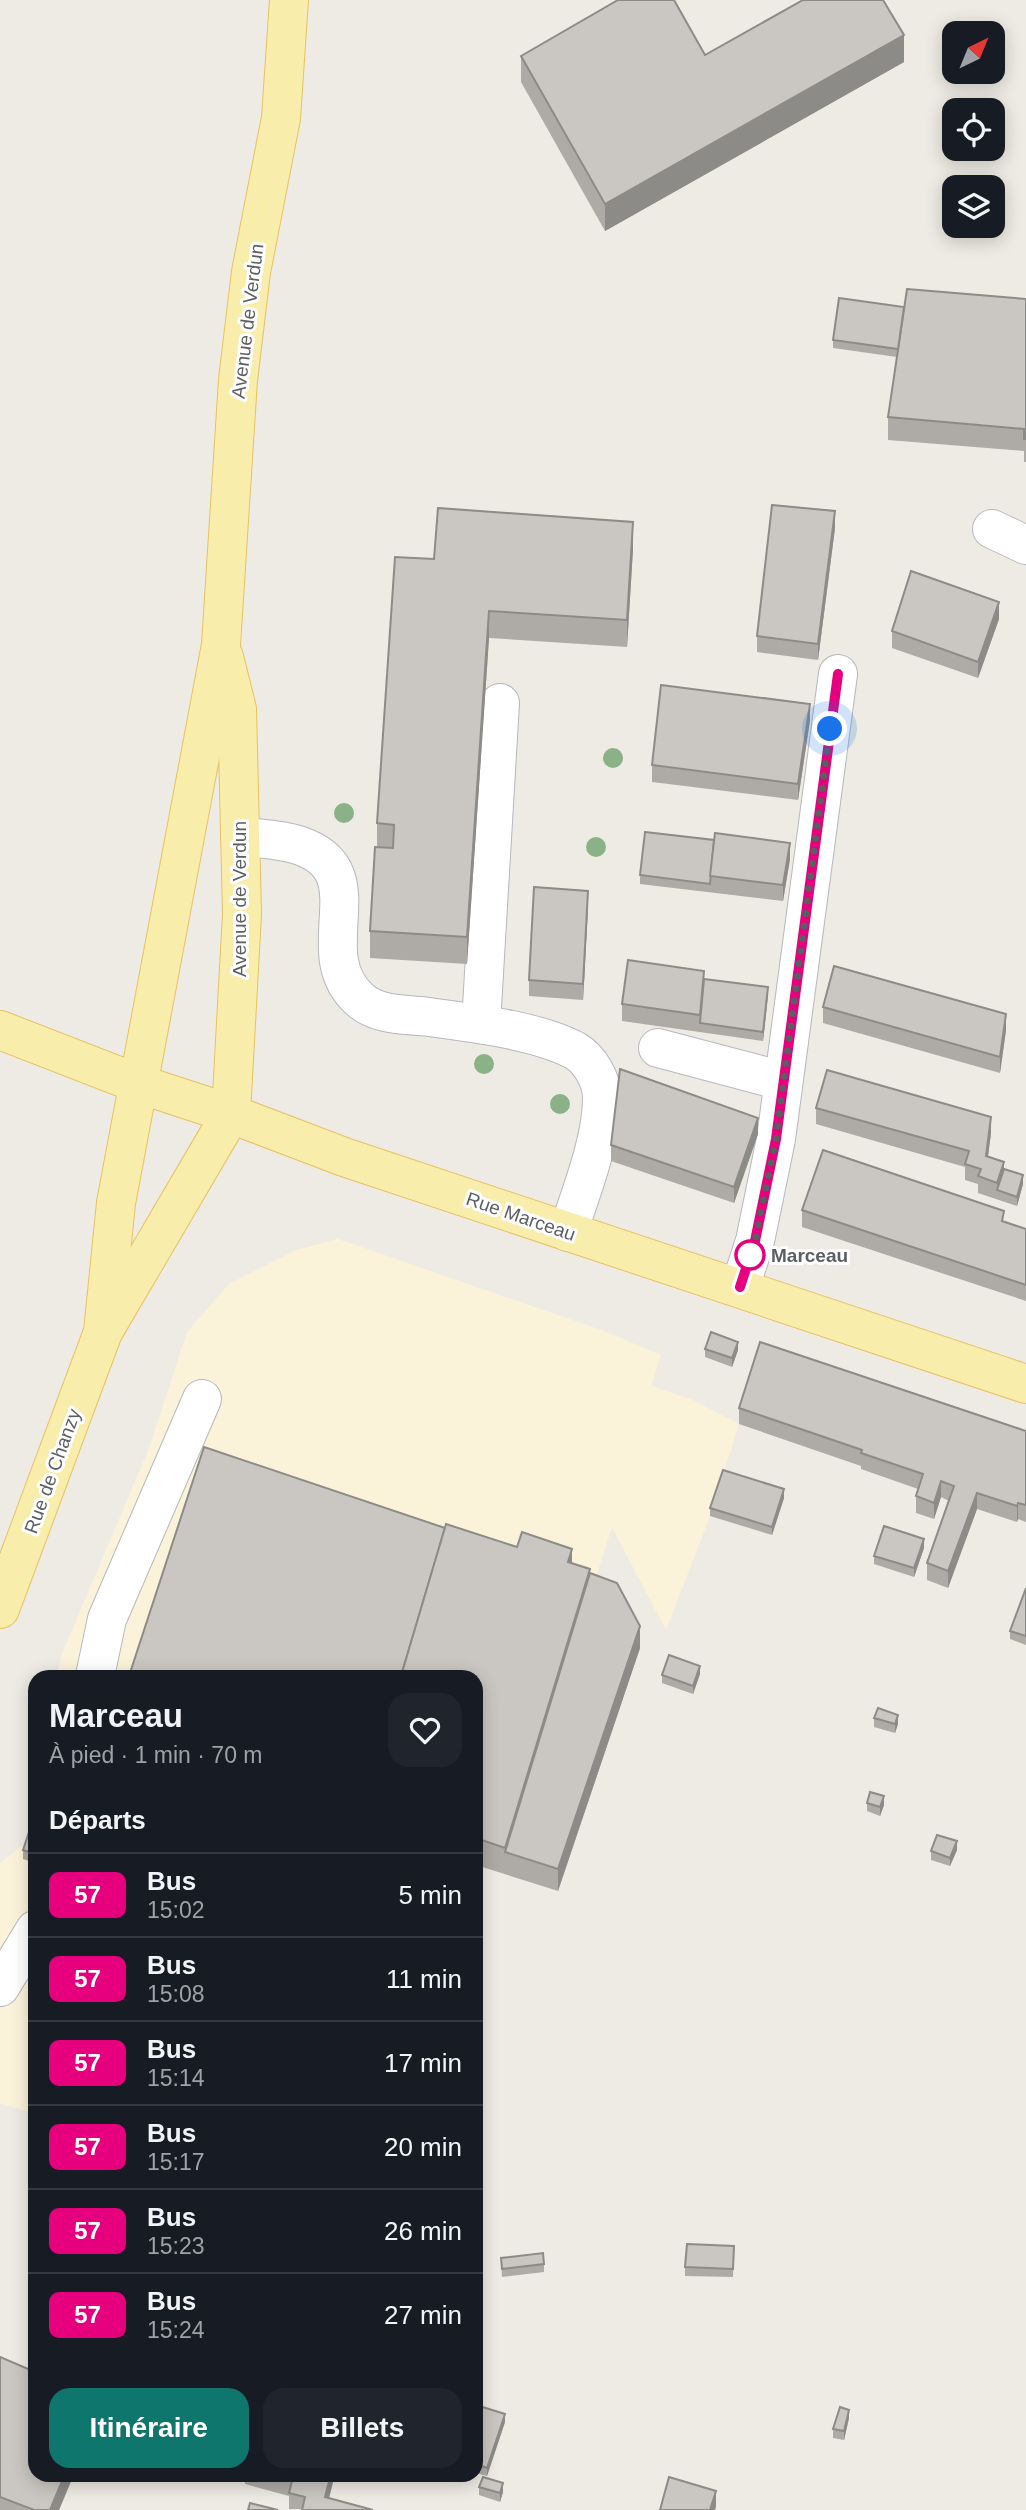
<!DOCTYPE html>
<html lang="fr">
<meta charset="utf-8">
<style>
:root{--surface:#171b24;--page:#20242c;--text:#f1f3f6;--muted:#9ea1a6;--line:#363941;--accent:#0f766e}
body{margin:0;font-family:Arial,sans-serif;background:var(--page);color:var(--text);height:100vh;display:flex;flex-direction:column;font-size:26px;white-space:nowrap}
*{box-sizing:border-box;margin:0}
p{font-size:23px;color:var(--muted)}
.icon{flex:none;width:38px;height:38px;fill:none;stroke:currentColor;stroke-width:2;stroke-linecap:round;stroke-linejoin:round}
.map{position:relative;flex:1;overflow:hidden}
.sheet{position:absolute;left:28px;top:1670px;width:455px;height:812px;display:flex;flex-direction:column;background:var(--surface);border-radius:21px;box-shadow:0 4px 18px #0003}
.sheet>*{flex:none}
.badge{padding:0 14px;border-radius:10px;font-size:24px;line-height:46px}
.needle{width:46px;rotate:43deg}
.tools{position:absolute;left:942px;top:21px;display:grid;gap:14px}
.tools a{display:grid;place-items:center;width:63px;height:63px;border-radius:14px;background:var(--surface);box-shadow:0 4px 18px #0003;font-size:35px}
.you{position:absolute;width:35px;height:35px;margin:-18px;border:5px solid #fff;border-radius:50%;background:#1a73e8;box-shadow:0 0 0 10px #1a73e833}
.map>.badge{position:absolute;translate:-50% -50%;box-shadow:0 0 0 4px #fff}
h2{padding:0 21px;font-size:26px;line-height:63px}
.round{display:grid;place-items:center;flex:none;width:74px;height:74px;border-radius:21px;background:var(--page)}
.head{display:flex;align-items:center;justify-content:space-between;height:119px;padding:0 21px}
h1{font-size:33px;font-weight:800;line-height:52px}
.cta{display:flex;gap:14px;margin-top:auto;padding:14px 21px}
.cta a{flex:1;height:80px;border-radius:21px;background:var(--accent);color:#fff;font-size:28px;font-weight:800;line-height:80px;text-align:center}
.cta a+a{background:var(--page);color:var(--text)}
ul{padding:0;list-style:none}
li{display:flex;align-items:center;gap:21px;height:84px;padding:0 21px;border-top:2px solid var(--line)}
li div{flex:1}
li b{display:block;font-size:26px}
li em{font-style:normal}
li .badge{min-width:77px;font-weight:700;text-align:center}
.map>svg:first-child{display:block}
.commercial{fill:#fbf3d9}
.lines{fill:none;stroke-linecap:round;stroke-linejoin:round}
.minor-casing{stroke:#b5b8bc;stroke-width:40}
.major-casing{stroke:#e7c261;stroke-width:40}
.minor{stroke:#fff;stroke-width:38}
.major{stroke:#f9edab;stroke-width:38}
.tree{fill:#8bb188}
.wall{fill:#aeaba7}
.shaded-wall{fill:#8d8b88}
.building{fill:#cac7c2;stroke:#8d8b88;stroke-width:2}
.line-casing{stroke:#fff;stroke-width:16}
.line{stroke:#e6007e;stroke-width:10}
.walk{stroke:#5b5e63;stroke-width:7;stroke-dasharray:0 12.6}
.stop-dot{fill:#fff;stroke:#e6007e;stroke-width:3.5}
.labels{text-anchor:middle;stroke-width:6;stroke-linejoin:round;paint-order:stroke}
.street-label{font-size:19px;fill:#5b5e63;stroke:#fff}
.stop-label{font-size:19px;font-weight:bold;fill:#5b5e63;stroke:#fff;text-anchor:start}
</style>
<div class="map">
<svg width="1026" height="2510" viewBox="0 0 1026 2510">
<rect width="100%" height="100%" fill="#edebe3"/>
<g class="commercial">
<path d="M338,1239l266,92 57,24 -10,31 42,14 46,24 -29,92 -44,114 -54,-103 -22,68 -32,296 -82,-26v-189h-419l4,-20 87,-205 39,-119 42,-48 67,-34z"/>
<path d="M35,1791v323l-35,-11v-240l29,-23z"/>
</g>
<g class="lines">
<defs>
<g id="minor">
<path d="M992,529l34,16"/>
<path d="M240,836c19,3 40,3 58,9 81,26 8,105 61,154 18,17 46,15 70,18 43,6 106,13 145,33 16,9 28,30 28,48 0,42 -21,94 -34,134"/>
<path d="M481,1024l19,-321"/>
<path d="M658,1048l125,33"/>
<path d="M740,1287l15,-46 21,-102 62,-465"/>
<path d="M95,1676l12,-57 95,-220"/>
<path d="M0,1987l35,-57"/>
</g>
<g id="major">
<path d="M0,1030l139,54 92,30 113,43 682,227"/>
<path d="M103,1332l13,-129 105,-558 17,-265 13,-108 30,-154 8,-118"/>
<path d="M0,1609l103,-277 128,-218 11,-200 -5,-205 -13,-52"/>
</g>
</defs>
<use href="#minor" class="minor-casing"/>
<use href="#major" class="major-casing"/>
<use href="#minor" class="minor"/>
<use href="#major" class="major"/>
</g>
<g class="tree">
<circle cx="613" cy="758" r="10"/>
<circle cx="344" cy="813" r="10"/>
<circle cx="596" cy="847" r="10"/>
<circle cx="484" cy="1064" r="10"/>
<circle cx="560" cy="1104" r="10"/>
</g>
<g class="wall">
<path d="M705,55l199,7 -299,169 -84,-149v-26z"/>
<path d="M1026,299v163h-2v-11l-136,-11v-23l9,-60 -64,-9v-8l71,-33z"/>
<path d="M835,528l-17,132 -61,-8v-16z"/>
<path d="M633,549l-6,98 -138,-9 -22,326 -97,-6v-27l7,-84v-24l57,-264z"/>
<path d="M999,619l-21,59 -86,-30v-17z"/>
<path d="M810,720l-12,80 -146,-18v-17z"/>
<path d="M790,859l-7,42 -143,-17v-9z"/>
<path d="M588,907l-5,93 -54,-4v-16z"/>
<path d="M704,979l64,16 -5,46 -141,-20v-17z"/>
<path d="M823,1007l183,23 -6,43 -177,-50z"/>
<path d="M816,1108l175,25 -3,23 35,28 -6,22 -39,-13v-9l-13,-4v-13l-149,-43z"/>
<path d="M758,1134l-24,69 -123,-42v-16z"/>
<path d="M802,1210l202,12 22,7v72l-224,-74z"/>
<path d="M705,1349l33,1 -6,17 -27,-10z"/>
<path d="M739,1408l287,23v91l-8,-3 -1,3 -40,-13 -29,79 -21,-8v-17l22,-62 -8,-4 -7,22 -18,-6v-17l2,-7 -57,-20v-3l-122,-42z"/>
<path d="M784,1498l-12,37 -62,-19v-8z"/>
<path d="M445,1528l127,35 18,10 50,75 -82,243 -82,-26v-189z"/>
<path d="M924,1548l-10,29 -40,-13v-8z"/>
<path d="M1026,1588v57l-16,-6v-8z"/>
<path d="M700,1674l-7,20 -31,-11v-8z"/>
<path d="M874,1718l24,6 -3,9 -21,-6z"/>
<path d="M867,1803l17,2 -4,11 -13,-5z"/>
<path d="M35,1834v29l-12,-4v-9z"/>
<path d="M957,1850l-7,16 -19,-6v-9z"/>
<path d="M734,2254l-1,23 -48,-1v-9z"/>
<path d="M501,2258l43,6v8l-42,5z"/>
<path d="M0,2357l74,117 -15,36h-59z"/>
<path d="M476,2405l29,17 -18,54 -11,-3z"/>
<path d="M849,2418l-5,22 -11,-2v-9z"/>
<path d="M245,2474h90l-6,24 44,12 -84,-1v-13l-44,-12z"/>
<path d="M479,2487l24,5 -3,10 -21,-7z"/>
</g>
<g class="shaded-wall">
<path d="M904,35v27l-299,169v-27z"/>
<path d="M835,511v17l-17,132v-16z"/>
<path d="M633,522v27l-6,98v-27z"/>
<path d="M999,602v17l-21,59v-16z"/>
<path d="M489,611v27l-22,326v-27z"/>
<path d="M810,704v16l-12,80v-16z"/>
<path d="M790,843v16l-7,42v-16z"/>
<path d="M588,891v16l-5,93v-16z"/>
<path d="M768,987v8l-5,46v-9z"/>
<path d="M1006,1014v16l-6,43v-16z"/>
<path d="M991,1117v16l-5,39v-16z"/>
<path d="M758,1118v16l-24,69v-16z"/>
<path d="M1004,1162v16l-7,12v-7z"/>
<path d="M1023,1175v9l-6,22v-9z"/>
<path d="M738,1342v8l-6,17v-9z"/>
<path d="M941,1481v16l-7,22v-16z"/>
<path d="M784,1489v9l-12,37v-8z"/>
<path d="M977,1493v16l-29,79v-17z"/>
<path d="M1018,1503v16l-1,3v-16z"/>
<path d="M924,1539v9l-10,29v-9z"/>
<path d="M572,1549v27l-4,-14z"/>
<path d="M590,1569v26l-85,257v-4z"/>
<path d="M640,1626v22l-82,243v-22z"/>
<path d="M700,1666v8l-7,20v-8z"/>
<path d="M898,1715v9l-3,9v-9z"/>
<path d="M884,1796v9l-4,11v-9z"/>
<path d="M957,1841v9l-7,16v-8z"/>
<path d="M849,2410v8l-5,22v-9z"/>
<path d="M505,2414v8l-18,54v-8z"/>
<path d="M65,2474h9l-15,36h-9z"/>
<path d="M331,2474h4l-9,36 -1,-13z"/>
<path d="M503,2483v9l-3,10v-9z"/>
<path d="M716,2491v16l-1,3h-5z"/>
</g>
<g class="building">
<path d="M618,0h56l31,55 98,-55h80l21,35 -299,169 -84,-148z"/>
<path d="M907,289l119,10v140h-2v-10l-136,-12z"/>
<path d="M839,298l65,9 -6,42 -65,-9z"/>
<path d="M772,505l63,6 -17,133 -61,-8z"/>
<path d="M438,508l195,14 -6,98 -138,-9 -22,326 -97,-6 5,-84 18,1 1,-23 -17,-2 18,-266 39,2z"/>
<path d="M911,571l88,31 -21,60 -86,-31z"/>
<path d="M661,685l149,19 -12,80 -146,-19z"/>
<path d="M645,832l69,8 -4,44 -70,-9z"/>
<path d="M715,833l75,10 -7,42 -73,-9z"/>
<path d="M534,887l54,4 -5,93 -54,-4z"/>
<path d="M628,960l76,11 -4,44 -78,-11z"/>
<path d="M834,966l172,48 -6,43 -177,-50z"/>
<path d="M704,979l64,8 -5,45 -63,-9z"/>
<path d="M620,1069l138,49 -24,69 -123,-42z"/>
<path d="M827,1070l164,47 -5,39 18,6 -7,21 -19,-7 3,-7 -16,-5 4,-13 -153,-43z"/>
<path d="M823,1150l181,61 -2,10 24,8v56l-224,-75z"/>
<path d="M1004,1169l19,6 -6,22 -20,-7z"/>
<path d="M711,1332l27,10 -6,16 -27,-9z"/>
<path d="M760,1342l266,89v74l-8,-2 -1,3 -40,-13 -29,78 -21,-8 27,-77 -13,-5 -7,22 -18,-7 7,-22 -62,-21 1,-3 -123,-42z"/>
<path d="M204,1447l241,81 -44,148h-272z"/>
<path d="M723,1470l61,19 -12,38 -62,-19z"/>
<path d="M446,1524l71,23 5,-15 50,17 -4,13 22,7 -85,279 -29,-10v-162h-75z"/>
<path d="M884,1526l40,13 -10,29 -40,-12z"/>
<path d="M590,1573l27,10 23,43 -82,243 -53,-17z"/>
<path d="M1026,1588v48l-16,-5z"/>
<path d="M669,1655l31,11 -7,20 -31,-11z"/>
<path d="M878,1708l20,7 -3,9 -21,-6z"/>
<path d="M870,1792l14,4 -4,11 -13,-4z"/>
<path d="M29,1832l6,2v20l-12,-4z"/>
<path d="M937,1835l20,6 -7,17 -19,-7z"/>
<path d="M687,2244l47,2 -1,23 -48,-2z"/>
<path d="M543,2253l1,11 -42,5 -1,-11z"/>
<path d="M0,2357l35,15v102h30l-15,36h-16l-34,-13z"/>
<path d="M476,2405l29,9 -18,54 -11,-4z"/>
<path d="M840,2407l9,3 -5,21 -11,-2z"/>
<path d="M268,2474h63l-6,23 48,13h-71l3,-13 -16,-4 3,-12z"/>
<path d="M483,2477l20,6 -3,10 -21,-6z"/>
<path d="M669,2477l47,14 -6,19h-50z"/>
<path d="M250,2503l28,7h-30z"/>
</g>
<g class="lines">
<defs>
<path id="line" d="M740,1287l15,-46 21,-102 62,-465"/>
</defs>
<use href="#line" class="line-casing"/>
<use href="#line" class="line"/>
<path class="walk" d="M750,1255l-3,9 8,-23 21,-102 54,-410"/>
</g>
<circle class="stop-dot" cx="750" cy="1255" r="14"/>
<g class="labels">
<g class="street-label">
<text transform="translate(247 321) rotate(-83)" y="7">Avenue de Verdun</text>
<text transform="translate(239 899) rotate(-90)" y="7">Avenue de Verdun</text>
<text transform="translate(521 1216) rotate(19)" y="7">Rue Marceau</text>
<text transform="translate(52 1471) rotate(-70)" y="7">Rue de Chanzy</text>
</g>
<g class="stop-label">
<text x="771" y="1262">Marceau</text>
</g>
</g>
</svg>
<div class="tools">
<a><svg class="needle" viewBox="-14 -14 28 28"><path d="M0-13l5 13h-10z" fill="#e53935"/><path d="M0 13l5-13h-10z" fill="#9ea1a6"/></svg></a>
<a><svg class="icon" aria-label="locate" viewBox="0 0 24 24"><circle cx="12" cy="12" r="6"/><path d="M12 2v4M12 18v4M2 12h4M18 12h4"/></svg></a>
<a><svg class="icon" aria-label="layers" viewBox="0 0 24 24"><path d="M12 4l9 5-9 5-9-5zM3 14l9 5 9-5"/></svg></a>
</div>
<div class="you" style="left:830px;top:729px"></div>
<section class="sheet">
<div class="head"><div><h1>Marceau</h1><p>À pied · 1 min · 70 m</p></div><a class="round"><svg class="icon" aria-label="heart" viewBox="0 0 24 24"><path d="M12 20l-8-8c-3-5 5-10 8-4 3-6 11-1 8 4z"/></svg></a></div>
<h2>Départs</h2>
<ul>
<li><span class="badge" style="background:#e6007e;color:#fff">57</span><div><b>Bus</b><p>15:02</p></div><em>5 min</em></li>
<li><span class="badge" style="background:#e6007e;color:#fff">57</span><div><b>Bus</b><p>15:08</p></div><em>11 min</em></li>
<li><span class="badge" style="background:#e6007e;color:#fff">57</span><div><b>Bus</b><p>15:14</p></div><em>17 min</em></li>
<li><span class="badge" style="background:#e6007e;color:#fff">57</span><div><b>Bus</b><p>15:17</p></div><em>20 min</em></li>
<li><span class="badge" style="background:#e6007e;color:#fff">57</span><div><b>Bus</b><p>15:23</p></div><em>26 min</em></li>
<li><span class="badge" style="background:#e6007e;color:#fff">57</span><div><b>Bus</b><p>15:24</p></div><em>27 min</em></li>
</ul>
<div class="cta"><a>Itinéraire</a><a>Billets</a></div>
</section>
</div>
